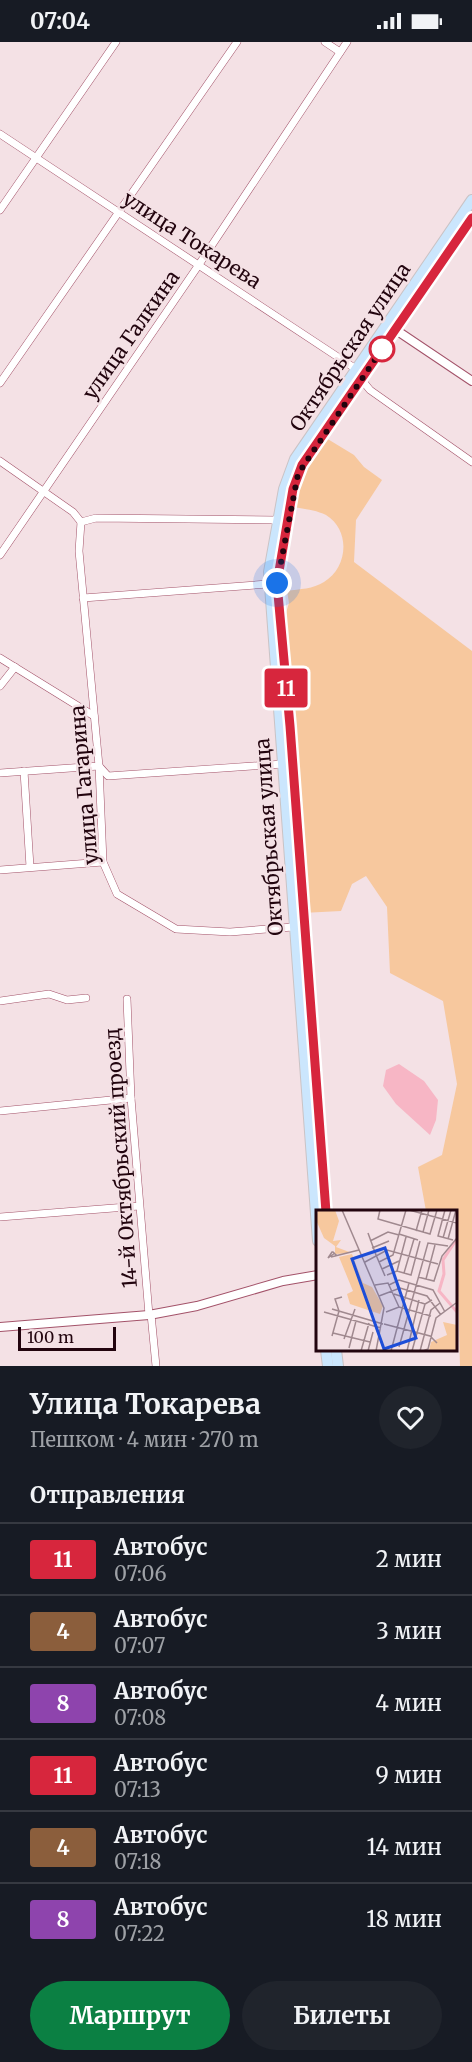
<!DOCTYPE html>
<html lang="ru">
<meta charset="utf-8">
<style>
:root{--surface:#171b24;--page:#20242c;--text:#f1f3f6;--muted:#9ea1a6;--line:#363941;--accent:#0b8043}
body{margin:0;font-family:Merriweather,serif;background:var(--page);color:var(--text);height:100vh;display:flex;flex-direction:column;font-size:22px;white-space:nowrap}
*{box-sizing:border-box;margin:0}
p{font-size:20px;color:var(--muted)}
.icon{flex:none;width:33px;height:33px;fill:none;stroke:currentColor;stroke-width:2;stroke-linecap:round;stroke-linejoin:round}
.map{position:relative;height:1324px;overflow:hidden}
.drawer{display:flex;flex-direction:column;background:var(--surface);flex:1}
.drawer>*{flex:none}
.badge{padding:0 12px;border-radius:4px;font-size:21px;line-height:39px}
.scale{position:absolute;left:18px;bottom:15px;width:98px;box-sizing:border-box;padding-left:6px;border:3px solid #22040e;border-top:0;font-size:16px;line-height:21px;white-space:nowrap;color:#22040e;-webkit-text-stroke:4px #f4e1e5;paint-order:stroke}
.you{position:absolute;width:30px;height:30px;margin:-15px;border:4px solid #fff;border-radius:50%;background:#1a73e8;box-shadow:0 0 0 9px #1a73e833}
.map>.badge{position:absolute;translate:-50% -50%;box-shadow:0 0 0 3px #fff}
h2{padding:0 30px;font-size:22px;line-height:54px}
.round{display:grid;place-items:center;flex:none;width:63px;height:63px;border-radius:32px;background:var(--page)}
.headline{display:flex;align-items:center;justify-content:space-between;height:102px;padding:0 30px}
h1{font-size:28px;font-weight:700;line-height:45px}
.action{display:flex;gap:12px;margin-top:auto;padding:12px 30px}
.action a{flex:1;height:69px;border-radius:36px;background:var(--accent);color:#fff;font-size:24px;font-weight:700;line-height:69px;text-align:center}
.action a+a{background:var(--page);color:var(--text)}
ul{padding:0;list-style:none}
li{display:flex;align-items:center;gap:18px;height:72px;padding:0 30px;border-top:2px solid var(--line)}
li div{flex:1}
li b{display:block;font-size:22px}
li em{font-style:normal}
li .badge{min-width:66px;font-weight:700;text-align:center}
.status{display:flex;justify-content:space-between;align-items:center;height:42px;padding:0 30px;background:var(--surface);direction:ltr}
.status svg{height:16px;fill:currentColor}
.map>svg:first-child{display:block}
.green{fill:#f7c89e}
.water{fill:#f7b6c5}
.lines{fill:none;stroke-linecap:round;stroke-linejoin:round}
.minor-casing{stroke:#a35269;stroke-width:8}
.tertiary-casing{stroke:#a35269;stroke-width:10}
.primary-casing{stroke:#cac3c5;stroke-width:12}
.minor{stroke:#fff;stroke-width:7}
.tertiary{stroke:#fff;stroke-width:8}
.primary{stroke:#cbe6fd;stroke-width:10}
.line-casing{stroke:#fff;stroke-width:14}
.line{stroke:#d7263d;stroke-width:9}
.walk{stroke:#22040e;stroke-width:6;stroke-dasharray:0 10.8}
.stop-dot{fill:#fff;stroke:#d7263d;stroke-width:3}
.labels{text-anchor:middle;stroke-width:5;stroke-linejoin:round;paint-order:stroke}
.street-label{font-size:20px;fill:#22040e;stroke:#f4e1e5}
.inset-river{fill:none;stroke:#f7b6c5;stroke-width:3}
.inset-road{fill:none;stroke:#a0898f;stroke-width:1.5}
.view{fill:#1d4ed8;fill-opacity:0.15;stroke:#1d4ed8;stroke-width:3}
.inset-edge{fill:none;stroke:#22040e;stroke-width:3}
</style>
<div class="status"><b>07:04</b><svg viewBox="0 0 49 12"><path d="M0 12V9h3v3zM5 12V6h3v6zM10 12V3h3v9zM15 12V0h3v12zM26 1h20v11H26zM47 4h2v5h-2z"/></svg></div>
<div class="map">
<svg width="472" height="1324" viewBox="0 0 472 1324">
<rect width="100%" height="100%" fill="#f4e1e5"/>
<path class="green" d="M326,396l28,17 10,12 18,13 -26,40 -2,42 118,89v715h-12l-4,-154 -30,-1 -8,-44 24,-12 15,-71 -14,-83 -53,-28 -3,-66 -21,-31 -14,8 -11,27 -39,2 -7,-186 -10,-111 4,-13 -2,-12c13,-2 26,-2 37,-9 24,-14 27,-52 2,-67 -10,-5 -22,-6 -32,-8l7,-32z"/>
<path class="water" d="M399,1022l25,17 14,19 -2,20 -6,15 -34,-31 -13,-18 3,-16z"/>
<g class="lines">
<defs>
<g id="minor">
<path d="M325,0l15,10"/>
<path d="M0,92l356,235"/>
<path d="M0,168l116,-168"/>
<path d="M361,337l9,11 102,72"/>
<path d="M0,341l237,-341"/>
<path d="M0,419l73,51 8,10 15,-4 181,2"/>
<path d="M81,480l-2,29 20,215 4,96 14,32 59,35 54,3 63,-5"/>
<path d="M0,513l198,-289 149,-224"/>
<path d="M83,556l185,-14"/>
<path d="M0,616l94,58"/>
<path d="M0,644l15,-19"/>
<path d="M24,729l6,96"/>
<path d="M0,731l99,-7 9,10 175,-12"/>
<path d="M0,828l103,-8"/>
<path d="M127,957l4,99 18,217"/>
<path d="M0,959l49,-7 18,6 19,-2"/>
<path d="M0,1069l131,-13"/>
<path d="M0,1175l139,-11"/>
<path d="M151,1272l5,52"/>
</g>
<g id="tertiary">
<path d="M396,288l76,51"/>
<path d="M0,1285l149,-12 48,-9 86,-25 35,-6"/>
</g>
<g id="primary">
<path d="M326,1170l-49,-629 16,-94 9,-24 170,-246"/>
<path d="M318,1199l-49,-669 15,-83 11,-30 177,-259"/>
<path d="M326,1308l2,16"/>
<path d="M336,1308l2,16"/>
</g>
</defs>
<use href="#minor" class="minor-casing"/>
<use href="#tertiary" class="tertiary-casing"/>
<use href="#primary" class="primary-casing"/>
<use href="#minor" class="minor"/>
<use href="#tertiary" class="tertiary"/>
<use href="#primary" class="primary"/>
</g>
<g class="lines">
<defs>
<path id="line" d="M326,1170l-36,-486 -13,-143 16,-94 9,-24 170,-247"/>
</defs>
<use href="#line" class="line-casing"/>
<use href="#line" class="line"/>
<path class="walk" d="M277,541l21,-109 84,-125"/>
</g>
<circle class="stop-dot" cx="382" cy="307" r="12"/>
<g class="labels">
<g class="street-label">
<text transform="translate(192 198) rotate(33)" y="7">улица Токарева</text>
<text transform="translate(131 293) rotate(-55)" y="7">улица Галкина</text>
<text transform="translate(350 305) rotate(-56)" y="7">Октябрьская улица</text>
<text transform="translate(84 743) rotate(-95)" y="7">улица Гагарина</text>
<text transform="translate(269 795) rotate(-94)" y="7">Октябрьская улица</text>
<text transform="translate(121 1116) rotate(-94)" y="7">14-й Октябрьский проезд</text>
</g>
</g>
<g transform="translate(316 1168)">
<rect width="141" height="141" fill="#f4e1e5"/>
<path d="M2,0h17l4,11 -6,20 8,-1 -5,7 16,6 -17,1v-8l-11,-8 -8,-18zM36,44l11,29 9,4 11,19 -3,8 -30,-10 -3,-10 6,-3 -14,-34zM127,112l14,3v26h-28l2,-9 16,-7z" fill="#f7c89e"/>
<path class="inset-river" d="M140,30l-13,20 1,14 -5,17 18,21"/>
<path class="inset-road" d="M26,0l42,98 -8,43M64,0l-2,9 52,15 7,-24M93,0l48,13M129,0l-7,26 15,4M100,21l6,-21M107,22l6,-22M52,23l8,22M83,24l19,6M127,28l8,-28M132,29l8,-29M54,31l18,-9 11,3M56,38l17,-7M19,43l-7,5 4,-6h1l4,4M60,45l9,21M15,47l28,-7M49,52l22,-12 51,14M63,52l14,-7 13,-45M66,59l17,-8M81,61l9,-34M88,63l10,-34M71,65l10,-4 14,4 9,-34M102,67l16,4 8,-25 15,-18M110,69l9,-34M59,75l13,-2 11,24M73,75l10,-5 34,10 12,22M78,84l31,10M63,86l21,-8 27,8 14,19M16,99l51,15M8,102l57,16M70,102l13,-5 32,9M68,114l46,12 7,7M17,123l37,9M16,126l7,-25 -4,-12 7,-2M28,129l11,-30M83,137l29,-104 20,3M33,138l7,-27M45,141l8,-28M52,141l5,-19M75,141l18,-68M91,141l12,-51M96,141l13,-47 7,-4M104,141l11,-41 9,-7M107,141l5,-2 8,-31 20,-15"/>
<path class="view" d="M69,38l31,90 -32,11 -32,-90z"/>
<rect width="141" height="141" class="inset-edge"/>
</g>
</svg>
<div class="scale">100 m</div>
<div class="you" style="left:277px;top:541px"></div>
<b class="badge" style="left:286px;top:646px;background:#d7263d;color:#fff">11</b>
</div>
<section class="drawer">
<div class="headline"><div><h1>Улица Токарева</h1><p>Пешком · 4 мин · 270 m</p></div><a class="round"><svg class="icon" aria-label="heart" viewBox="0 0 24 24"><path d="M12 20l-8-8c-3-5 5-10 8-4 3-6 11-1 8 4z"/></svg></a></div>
<h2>Отправления</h2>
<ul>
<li><span class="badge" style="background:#d7263d;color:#fff">11</span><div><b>Автобус</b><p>07:06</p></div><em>2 мин</em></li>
<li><span class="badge" style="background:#8b5e3c;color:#fff">4</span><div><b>Автобус</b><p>07:07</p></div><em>3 мин</em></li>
<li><span class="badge" style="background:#8e44ad;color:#fff">8</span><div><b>Автобус</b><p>07:08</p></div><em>4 мин</em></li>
<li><span class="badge" style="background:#d7263d;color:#fff">11</span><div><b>Автобус</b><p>07:13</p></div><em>9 мин</em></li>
<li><span class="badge" style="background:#8b5e3c;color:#fff">4</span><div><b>Автобус</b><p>07:18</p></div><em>14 мин</em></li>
<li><span class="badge" style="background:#8e44ad;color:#fff">8</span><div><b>Автобус</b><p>07:22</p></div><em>18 мин</em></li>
</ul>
<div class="action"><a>Маршрут</a><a>Билеты</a></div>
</section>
